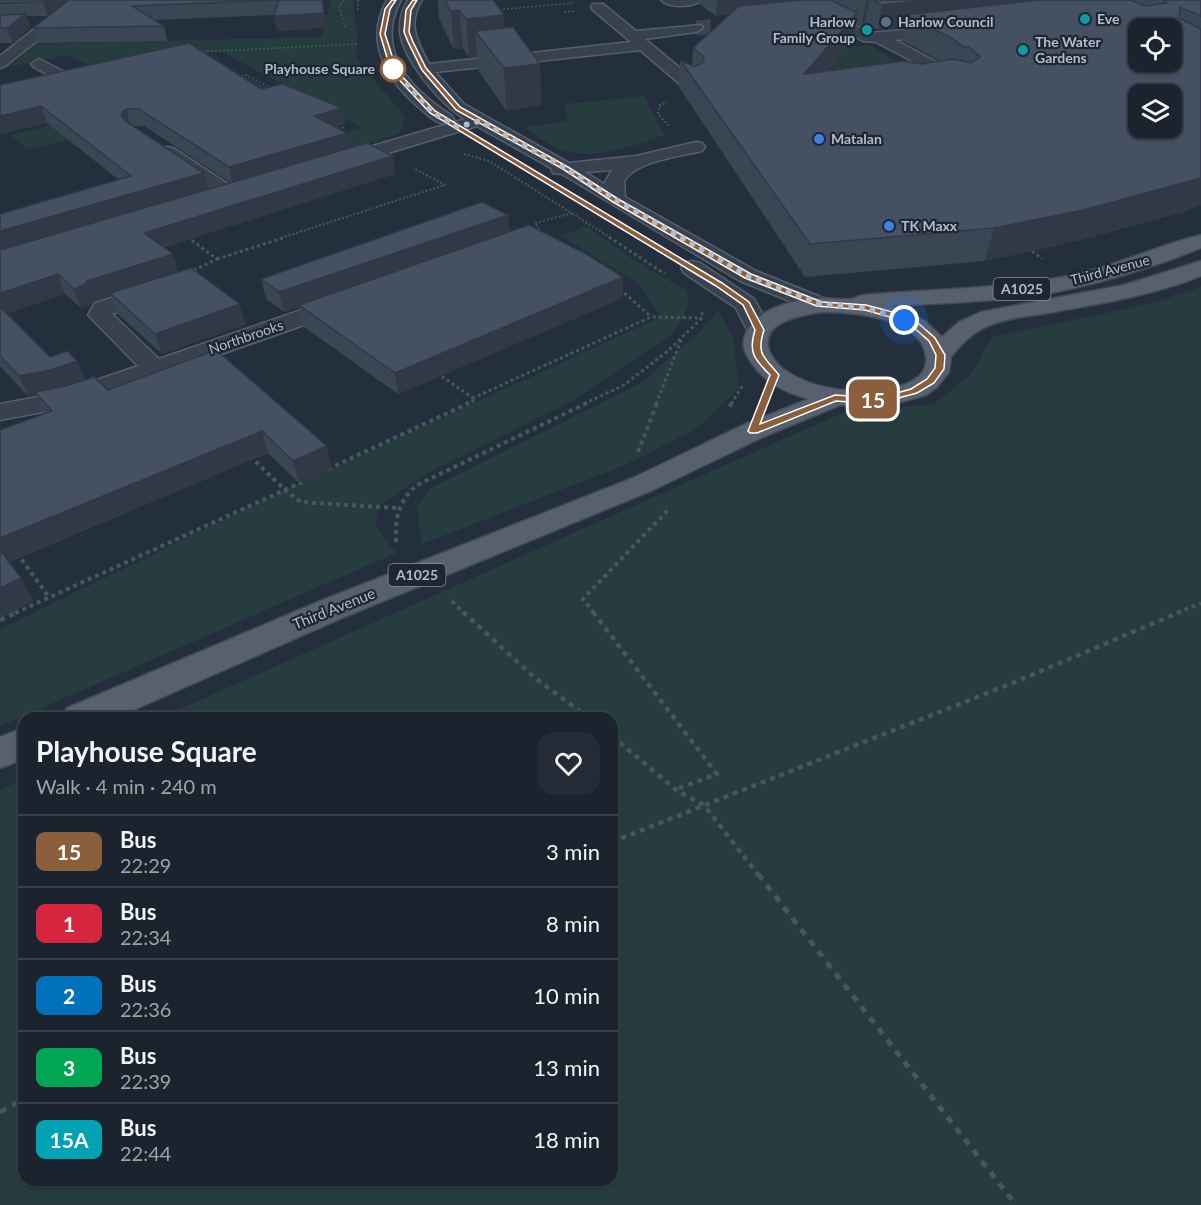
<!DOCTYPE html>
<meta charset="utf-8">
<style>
:root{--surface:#1b232e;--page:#242b36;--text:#f1f3f6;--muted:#a0a4aa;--line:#39404a}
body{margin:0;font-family:Lato,sans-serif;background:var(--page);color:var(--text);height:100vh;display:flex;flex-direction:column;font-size:22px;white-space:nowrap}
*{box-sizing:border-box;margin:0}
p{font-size:20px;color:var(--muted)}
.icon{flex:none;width:33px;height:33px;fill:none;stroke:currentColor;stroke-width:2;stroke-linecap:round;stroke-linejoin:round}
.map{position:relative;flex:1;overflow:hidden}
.panel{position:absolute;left:18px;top:712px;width:600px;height:474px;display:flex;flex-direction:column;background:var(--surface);border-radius:18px;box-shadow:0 2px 4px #0004,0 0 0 2px var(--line)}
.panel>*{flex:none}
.badge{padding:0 12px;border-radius:9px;font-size:21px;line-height:39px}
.buttons{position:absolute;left:1128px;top:18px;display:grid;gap:12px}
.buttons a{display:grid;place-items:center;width:54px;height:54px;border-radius:12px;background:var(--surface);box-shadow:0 2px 4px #0004,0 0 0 2px var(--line);font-size:30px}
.you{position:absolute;width:30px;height:30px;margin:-15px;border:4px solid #fff;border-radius:50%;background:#1a73e8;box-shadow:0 0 0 9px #1a73e833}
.map>.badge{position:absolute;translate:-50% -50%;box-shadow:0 0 0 3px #fff}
.round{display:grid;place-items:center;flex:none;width:63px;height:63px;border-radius:18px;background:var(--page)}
.head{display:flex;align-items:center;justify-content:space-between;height:102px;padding:0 18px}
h1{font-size:28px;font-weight:700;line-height:45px}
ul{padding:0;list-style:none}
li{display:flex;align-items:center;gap:18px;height:72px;padding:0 18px;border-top:2px solid var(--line)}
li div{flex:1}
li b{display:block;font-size:22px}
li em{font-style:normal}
li .badge{min-width:66px;font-weight:700;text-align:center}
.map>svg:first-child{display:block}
.green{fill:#263c3f}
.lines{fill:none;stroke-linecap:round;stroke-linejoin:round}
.minor-tunnel{stroke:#3a4453;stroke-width:15;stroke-dasharray:15 8;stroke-linecap:butt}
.minor-casing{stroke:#565f6c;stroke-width:3}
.major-casing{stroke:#414a57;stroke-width:3}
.path-far5{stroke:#44595c;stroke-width:1.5;stroke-dasharray:2 2;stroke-linecap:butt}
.path-far4{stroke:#44595c;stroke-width:2;stroke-dasharray:2 2;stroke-linecap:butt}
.path-far3{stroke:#44595c;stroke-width:3;stroke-dasharray:3 3;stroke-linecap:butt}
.path-far2{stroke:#44595c;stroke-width:4;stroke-dasharray:4 4;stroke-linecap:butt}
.path-far1{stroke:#44595c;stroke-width:4.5;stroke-dasharray:5 5;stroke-linecap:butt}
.path{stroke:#44595c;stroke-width:5;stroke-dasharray:7 7;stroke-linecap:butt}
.minor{fill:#38414e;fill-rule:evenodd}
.major{fill:#56606e;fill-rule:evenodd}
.wall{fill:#3b4654;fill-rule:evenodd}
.shaded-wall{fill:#303945}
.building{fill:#455162;stroke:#303945;stroke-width:1.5;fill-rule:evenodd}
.line{fill:#8b5e3c;stroke:#fff;stroke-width:1.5}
.walk{stroke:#b4bcc9;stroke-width:6;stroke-dasharray:0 10.8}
.culture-dot{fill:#0f9aa8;stroke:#1d2633;stroke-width:2}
.service-dot{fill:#5c6f8a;stroke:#1d2633;stroke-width:2}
.stop-dot{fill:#fff;stroke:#8b5e3c;stroke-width:3}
.shop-dot{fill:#3f7fe0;stroke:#1d2633;stroke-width:2}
.labels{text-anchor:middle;stroke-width:4.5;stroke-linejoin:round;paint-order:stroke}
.far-poi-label{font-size:14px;font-weight:bold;fill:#b4bcc9;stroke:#1d2633;text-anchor:start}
.far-stop-label{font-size:14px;font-weight:bold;fill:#b4bcc9;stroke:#1d2633;text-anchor:end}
.far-street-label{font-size:14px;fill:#b4bcc9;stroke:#1d2633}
.shield{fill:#1d2633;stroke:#878f9c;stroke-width:1.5}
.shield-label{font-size:14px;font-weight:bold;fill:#b4bcc9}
.street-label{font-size:15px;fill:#b4bcc9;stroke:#1d2633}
</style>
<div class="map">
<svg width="1201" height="1205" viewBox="0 0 1201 1205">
<rect width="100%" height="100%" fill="#242f3e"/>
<g class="green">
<path d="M331,0h22l4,33 -1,25 49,59 -6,17 -153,45 -23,-14 139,-37 -143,-78 -68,15 -60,1 -23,-11 -59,12 27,-23 286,-7z"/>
<path d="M836,44l26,3 6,-3 28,17 -27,15 -51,2z"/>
<path d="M248,78l22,11 -242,61 -18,-15z"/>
<path d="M644,96l20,39c-31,11 -71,27 -104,14 -13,-4 -25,-15 -36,-22l44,-6 -3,-17z"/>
<path d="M586,226l51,36 50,29 1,13 -5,14 -13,18 -96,64 -150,75 -44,30 -5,21 21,27 -396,173v-97l285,-139 376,-173 -22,-33 -78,-48z"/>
<path d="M1201,287v918h-1201v-415l24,-11v401h588v-462h-452l684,-306 90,-8 37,-30 21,-37 161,-34z"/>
<path d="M718,311l15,26 6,52 -43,40 -71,36 -203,79 -5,-37 12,-18 210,-105 60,-51z"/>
</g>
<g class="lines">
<path class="minor-tunnel" d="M696,28l23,-2"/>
<defs>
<g id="minor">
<path d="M387,0h14c-27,50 9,89 50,115l3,4 -3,4c-12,3 -20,-5 -29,-13 -34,-28 -59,-67 -35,-110z"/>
<path d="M408,0h14c-15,23 -5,42 7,64l202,-22 -38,-32 -2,-3 2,-3h10l33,27 65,-6 2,3 -7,4 -51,7 54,45 2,3 -8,5 -6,-2 -47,-40 -205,22 29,32 105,59 67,-7 60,-14 6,1 3,4 -3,4c-21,5 -66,10 -78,30l1,16 131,74 72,29 4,5 -4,5 -8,2 -8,-2 -72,-29 -178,-107 -9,-1 -2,-5 -74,-42 -135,41h-14l-2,-4 2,-4 137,-40c-23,-13 -63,-60 -65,-88 -1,-12 2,-21 8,-31zM612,170l-8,14 -19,-12z"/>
<path d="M661,0h41c-9,7 -32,9 -41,0z"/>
<path d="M789,0h17l64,33 57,-5 14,-4 5,1 2,3 -12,7 -41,5 51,27 7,10 -8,5h-18l-2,-3 6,-4 -4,-6 -51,-27 -13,-1z"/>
<path d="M71,3l7,4 -2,3 -71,56 -5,2v-12l66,-52z"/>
<path d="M39,59l37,19 2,3 -8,5 -6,-2 -30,-17 -3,-3z"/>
<path d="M167,147l6,1 64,42 3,4 -3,4h-14l-62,-42 -3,-4 3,-4z"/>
<path d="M692,261l8,2 54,36 17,31 -3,5 -9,2 -9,-2 -14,-27 -52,-35 -3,-5 3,-5z"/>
<path d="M156,284l8,2 3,5 -3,5 -52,18 47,45 177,-61 8,-2 8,2 4,5 -4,5 -278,98 -74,14v-16l59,-11 79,-27 -50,-51 7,-12z"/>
</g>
<g id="major">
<path d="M1201,235v13c-53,21 -107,38 -163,47 -49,7 -98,8 -147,11l34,15 17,16 17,-15 22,-10 143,-27 77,-24v15c-47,19 -98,27 -148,36 -21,4 -43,5 -63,13 -17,7 -28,18 -39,32l-2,15 -12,15 -11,8 -39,11 -47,-1 -77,32 -110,53 -311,128 -227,100h-53l5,-10 251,-106 315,-124 110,-53 66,-26c-25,-7 -46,-17 -60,-40 -7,-10 -7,-20 -1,-30 14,-23 50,-30 75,-31 9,0 19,2 28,1 3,0 8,-3 12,-4 72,-6 145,-6 215,-21 42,-10 81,-29 123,-39zM820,312c30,0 102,4 106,45 1,8 -2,15 -8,20 -31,26 -134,16 -149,-27 -9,-29 32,-34 51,-38z"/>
<path d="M24,728v31l-24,9v-31z"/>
</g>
</defs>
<use href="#minor" class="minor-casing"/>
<use href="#major" class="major-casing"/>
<g class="path-far5">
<path d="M344,0l-5,6 6,21"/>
<path d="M358,0v11"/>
<path d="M495,10l79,-7"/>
<path d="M564,12l12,-1"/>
<path d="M199,52l160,-8"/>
<path d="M237,77l9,-2 28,14"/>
<path d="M659,106l8,-4"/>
</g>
<g class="path-far4">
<path d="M660,104l-2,10 12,13"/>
<path d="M334,130l11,-3"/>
<path d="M464,154l25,7 122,77"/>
<path d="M541,233l-6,-10 38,-10"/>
<path d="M281,238l164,-53 -32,-17"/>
</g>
<g class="path-far3">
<path d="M187,237l30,22 -27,13"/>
<path d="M609,237l56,37"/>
<path d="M1032,251l10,8"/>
<path d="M217,259l69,-22"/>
<path d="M620,289l31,28"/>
<path d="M437,373l36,25"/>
<path d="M466,404l9,-4 -2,-2 178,-81 51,1"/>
<path d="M584,404l40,-19 44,-34 34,-33v-7"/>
<path d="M656,404l26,-66"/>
<path d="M731,404l12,-19"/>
</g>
<g class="path-far2">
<path d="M729,406l4,-3"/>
<path d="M638,452l19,-49"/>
<path d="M250,456l35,34 16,12 96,6"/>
<path d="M328,469l141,-66"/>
<path d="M396,542c-1,-25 2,-40 21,-57l170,-82"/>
<path d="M17,553l31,43"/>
<path d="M452,601l12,12"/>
<path d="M15,613l287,-131"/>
<path d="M594,613l-11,-14 85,-89 -2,-3"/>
<path d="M1177,613l24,-10"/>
</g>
<g class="path-far1">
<path d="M463,612l72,66 54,40"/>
<path d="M593,612l124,162 -40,15"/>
<path d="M0,620l18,-8"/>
<path d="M612,736l64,54 28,15 55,71"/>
<path d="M612,842l403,-160 165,-70"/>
</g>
<g class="path">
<path d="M758,874l258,331"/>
<path d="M0,1112l24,-13"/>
</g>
<use href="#minor" class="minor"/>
<use href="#major" class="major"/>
</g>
<g class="wall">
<path d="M0,0h322l5,27 -50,4 -2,-16 -122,5 11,6 3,15 -129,2 -5,-15 22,-17 -8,5h-21l4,12 -18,15h-12z"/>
<path d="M438,0h55l12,28 35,36 1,41 -35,5 -28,-40 -1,-13h-8l-6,-9 -9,1 -15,-30z"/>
<path d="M699,0h502v205l-18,7 -110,30 -88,19 -180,16 -126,-190 1,-27 12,6 1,-18 36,-34 -13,2 -17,-12zM855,23l7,4 3,-4 13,7 26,-3 -3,13 39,21 -19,3 -95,7 27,-33z"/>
<path d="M0,85l261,4 81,19 3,16 -9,3 14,21 45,26 -231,73 15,25 67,52 -84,30 -45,-41 -6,-18 -17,6 -3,4 -10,3 -16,-14 -58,19 43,44 35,23 23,10 108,-40 116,118 -33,15 -31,-30 -259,109 12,16 12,23 -33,17v-188l44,-16 -8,-19 -8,1 -28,-30v-152l119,-34 -72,-57 -47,11zM132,126h12l87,57 -23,6 -4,-16z"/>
<path d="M508,215l1,17 114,45v21l-225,96 -95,-68 -4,-19 -15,5 -18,-13 -5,-20z"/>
</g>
<g class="shaded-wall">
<path d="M45,0h27l-25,16 -4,-14z"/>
<path d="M717,0h88l-54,12 -35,4z"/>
<path d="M868,0h1l-4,23 -3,4 4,-25z"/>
<path d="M927,0h154l-175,15 -2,12 -26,3 4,-25z"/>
<path d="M459,10l4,38 -9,1 -3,-38z"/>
<path d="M324,13l3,14 -50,4 -3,-15z"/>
<path d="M857,13l-4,25 -53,63 4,-27z"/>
<path d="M25,14l5,14 -18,15 -5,-15z"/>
<path d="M504,15l2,38 -31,-22 2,26h-8l-3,-38z"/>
<path d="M540,64l1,41 -35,5 -2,-42z"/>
<path d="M41,106l6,17 -47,11v-18z"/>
<path d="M342,108l3,16 -28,9 -3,-17z"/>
<path d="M126,109l5,17 -5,6 -5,-17z"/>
<path d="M347,133l3,17 -117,35 -4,-18z"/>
<path d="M393,156l2,18 -245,78 -6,-19z"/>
<path d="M204,173l5,18 -209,62v-22z"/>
<path d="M1201,178v27l-18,7 -110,30 -88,19 9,-33z"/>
<path d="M508,215l2,19 -211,71v2l-15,5 -5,-20z"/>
<path d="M173,254l6,20 -69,19 1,2 -17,6 -3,4 -10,3 -7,-19 13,-8z"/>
<path d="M58,274l7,20 -65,22v-23z"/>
<path d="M623,277v21l-225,96 -3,-21z"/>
<path d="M240,304l6,20 -84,30 -7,-20z"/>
<path d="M77,361l9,20 -28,10 -23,1 1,3 -8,1 -9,-20z"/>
<path d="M262,431l6,22 -263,110 -5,-9v-16z"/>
<path d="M327,446l5,22 -33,15 -6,-22z"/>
<path d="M21,578l12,23 -33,17v-30z"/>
</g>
<g class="building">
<path d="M0,0h45l-2,2 -43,1z"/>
<path d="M69,0h253l2,13 -50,3 5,-16 -147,6 32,20 -131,2z"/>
<path d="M445,0h48l11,15 -38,4 -7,-9 -8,1z"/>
<path d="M801,0h30l26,13 -53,61 100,-13 17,3 32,-5 18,4 9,-6 -11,-10h-6l-10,-8 -47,-24 133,-15h91l15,6 22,-3 -3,-3h37v16l-21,-9 -1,11 22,11v149l-118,32 -89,18 -184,16 -130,-184 14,7 10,-5 -1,-6 -10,-8 46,-42zM1138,28h34v34h-34zM1138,94h34v34h-34z"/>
<path d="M873,0h54l-45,5z"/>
<path d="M25,14l-18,14h-7v-13z"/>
<path d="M513,27l27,37 -36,4 -29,-37z"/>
<path d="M189,43l72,46 22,-5 59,24 -28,8 33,17 -118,34 -90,-58h-13l-5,6 4,6 79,52 -204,58v-17l131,-38 -90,-70 -41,10v-31z"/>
<path d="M367,143l26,13 -249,77 29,21 -86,27 -3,4 -10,4 -16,-15 -58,19v-43z"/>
<path d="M482,202l26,13 -229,77 -18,-13z"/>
<path d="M529,225l59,30 35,22 -228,96 -96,-68z"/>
<path d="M191,268l49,36 -85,30 -45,-41z"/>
<path d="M0,307l50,50 17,-6 10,10 -27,9 -31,6 -19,-20z"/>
<path d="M216,350l111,96 -34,15 -31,-30 -262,107v-108l52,-19 -17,-19 31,-6 28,-9 14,13z"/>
<path d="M0,550l21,28 -21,10z"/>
</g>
<path class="line" d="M392,0h4l-6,9 -5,25 12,37 38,40 287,172 27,19 15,28c-8,24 0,27 15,45l-19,49 75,-29 29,2 26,-2 21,-6 16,-10 8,-11 1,-13 -7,-14 -16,-14 -23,-10 -25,-7 -48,-4 -72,-28 -132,-76 -50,-33 -107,-59 -34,-40 -14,-28 -4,-10 2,-22 7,-10h4l-6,10 -2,22 4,10 13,26 34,39 108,60 50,32 133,75 71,28 44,3 30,8 23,11 16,14 10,17 -1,14 -10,14 -17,10 -26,7 -27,3 -28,-2 -79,32h-7l-2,-2 22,-56c-16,-16 -22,-23 -15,-45l-12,-25 -27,-19 -286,-173 -39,-42 -11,-37 5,-25z"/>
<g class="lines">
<path class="walk" d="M393,69l39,43 25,15 23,-6 85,47 51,32 132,76 72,28 46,4 38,12"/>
</g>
<g class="culture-dot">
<circle cx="1085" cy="19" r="6"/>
<circle cx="867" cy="30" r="6"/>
<circle cx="1023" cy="50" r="6"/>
</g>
<circle class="service-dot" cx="886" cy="22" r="6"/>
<circle class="stop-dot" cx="393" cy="69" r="12"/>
<g class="shop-dot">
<circle cx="819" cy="139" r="6"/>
<circle cx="889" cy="226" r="6"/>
</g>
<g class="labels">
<g class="far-poi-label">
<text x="1097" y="24">Eve</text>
<text x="855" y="27" text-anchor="end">Harlow<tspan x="855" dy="16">Family Group</tspan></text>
<text x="898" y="27">Harlow Council</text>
<text x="1035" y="47">The Water<tspan x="1035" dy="16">Gardens</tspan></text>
<text x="831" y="144">Matalan</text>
<text x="901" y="231">TK Maxx</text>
</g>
<g class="far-stop-label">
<text x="375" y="74">Playhouse Square</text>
</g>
<g class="far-street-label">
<text transform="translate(1110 270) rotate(-15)" y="5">Third Avenue</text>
<text transform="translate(246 337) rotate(-19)" y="5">Northbrooks</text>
</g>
<g class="shield">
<rect x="993.5" y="278" width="57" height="22" rx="4.5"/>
<rect x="388.5" y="564" width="57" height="22" rx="4.5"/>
</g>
<g class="shield-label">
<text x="1022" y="294">A1025</text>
<text x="417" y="580">A1025</text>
</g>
<g class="street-label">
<text transform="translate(334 609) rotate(-22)" y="5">Third Avenue</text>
</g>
</g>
</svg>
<div class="buttons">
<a><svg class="icon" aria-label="locate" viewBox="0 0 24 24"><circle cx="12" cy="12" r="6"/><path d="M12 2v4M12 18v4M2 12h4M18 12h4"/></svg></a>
<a><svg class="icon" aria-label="layers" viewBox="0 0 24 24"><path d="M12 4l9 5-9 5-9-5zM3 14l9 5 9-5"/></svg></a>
</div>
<div class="you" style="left:904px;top:320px"></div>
<b class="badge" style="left:873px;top:399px;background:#8b5e3c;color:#fff">15</b>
<section class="panel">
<div class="head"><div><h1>Playhouse Square</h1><p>Walk · 4 min · 240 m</p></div><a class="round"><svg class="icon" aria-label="heart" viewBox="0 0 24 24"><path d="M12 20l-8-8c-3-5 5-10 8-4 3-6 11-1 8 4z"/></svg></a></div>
<ul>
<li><span class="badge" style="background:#8b5e3c;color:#fff">15</span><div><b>Bus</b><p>22:29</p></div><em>3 min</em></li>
<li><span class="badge" style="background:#d7263d;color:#fff">1</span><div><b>Bus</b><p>22:34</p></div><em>8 min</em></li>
<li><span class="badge" style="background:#0072bc;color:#fff">2</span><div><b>Bus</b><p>22:36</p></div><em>10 min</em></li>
<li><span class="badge" style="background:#00a651;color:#fff">3</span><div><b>Bus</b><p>22:39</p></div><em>13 min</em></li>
<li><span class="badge" style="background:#00a3b4;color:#fff">15A</span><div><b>Bus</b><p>22:44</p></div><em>18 min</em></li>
</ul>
</section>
</div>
